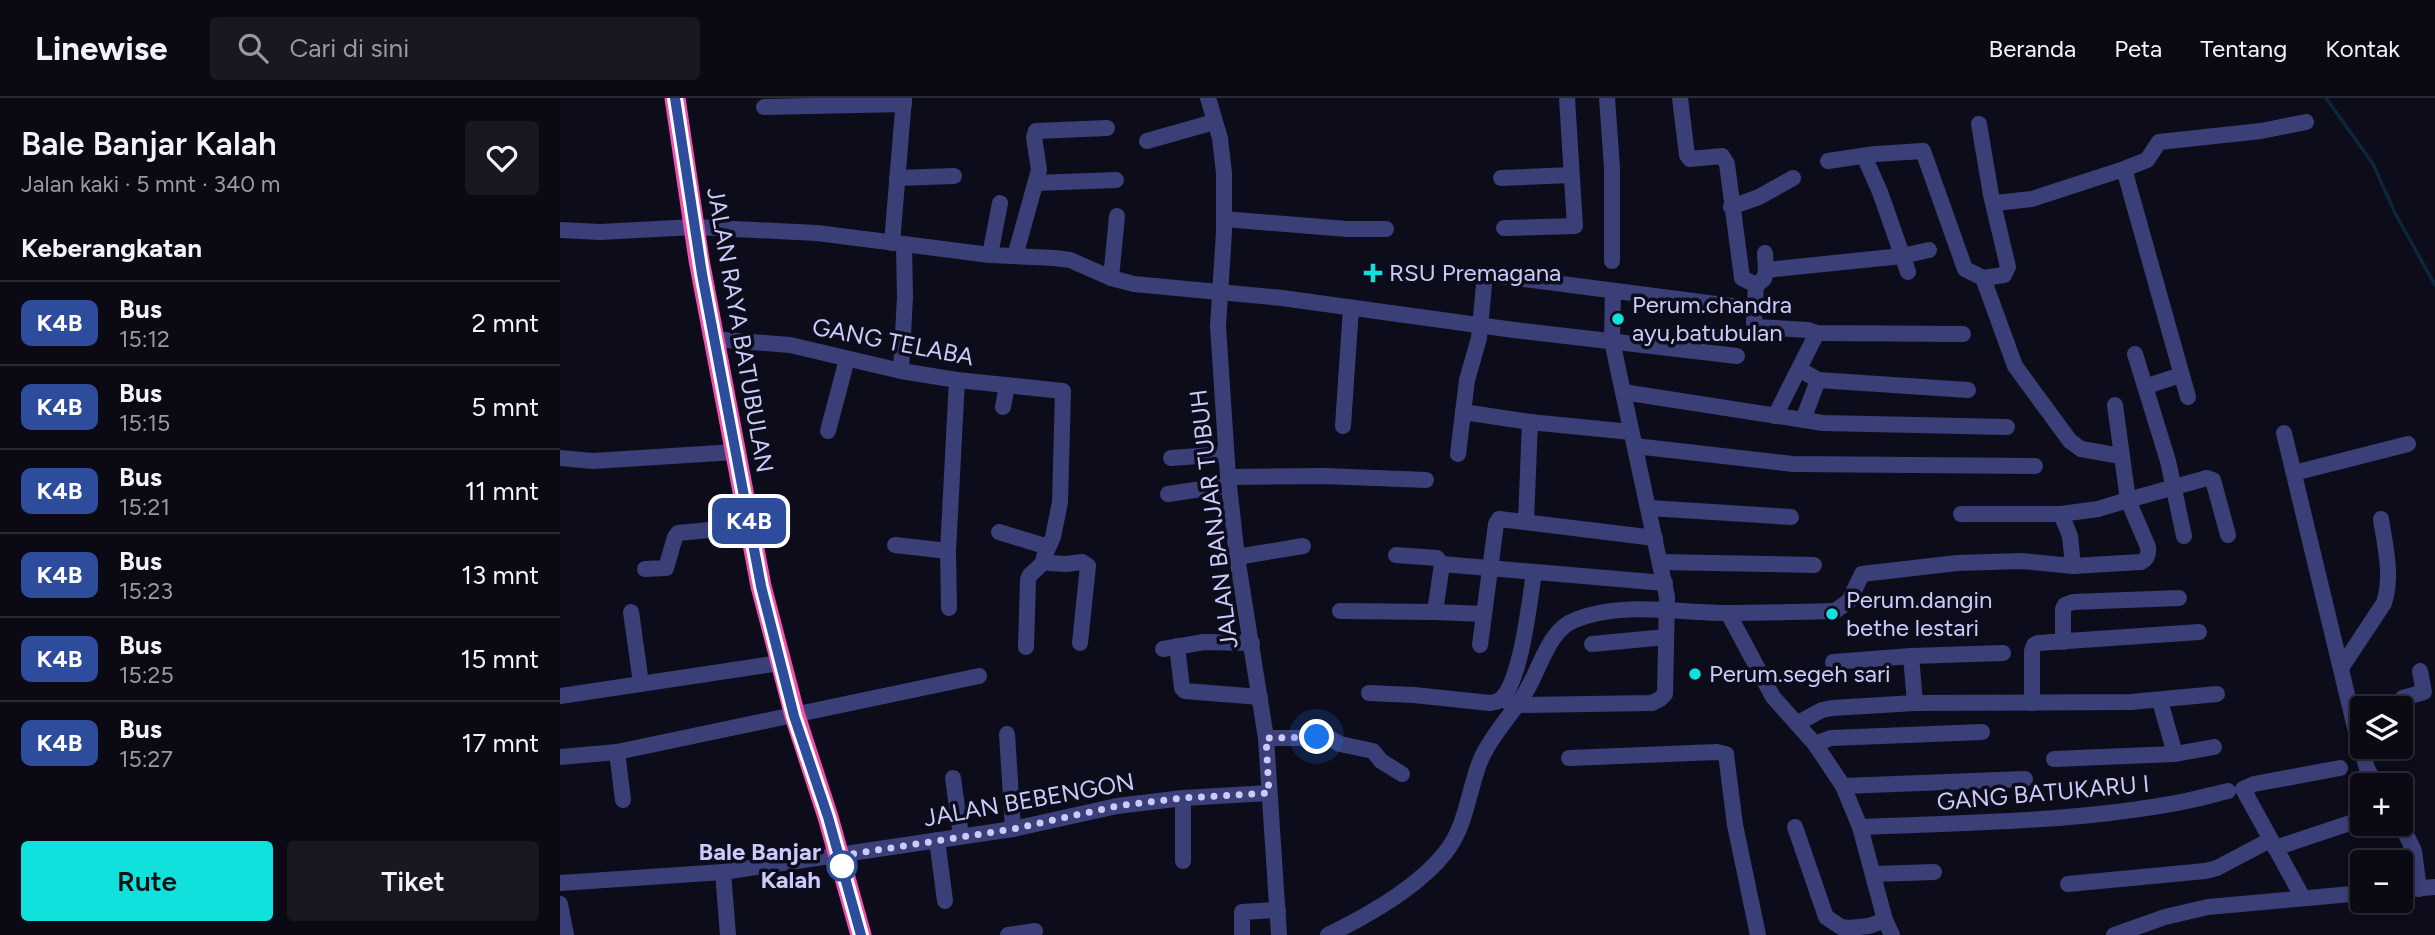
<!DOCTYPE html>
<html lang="id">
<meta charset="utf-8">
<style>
:root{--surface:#0a0914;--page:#181722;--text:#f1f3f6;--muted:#999aa0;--line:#2a2a34;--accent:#10e1dd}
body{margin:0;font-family:Figtree,sans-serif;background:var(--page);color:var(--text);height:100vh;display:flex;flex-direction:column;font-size:26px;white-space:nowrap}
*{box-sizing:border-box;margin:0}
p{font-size:23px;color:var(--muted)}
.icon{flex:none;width:38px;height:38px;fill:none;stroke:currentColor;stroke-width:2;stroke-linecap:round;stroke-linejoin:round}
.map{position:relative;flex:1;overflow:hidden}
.drawer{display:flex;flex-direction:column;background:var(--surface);width:560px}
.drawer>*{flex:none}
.badge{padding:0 14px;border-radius:10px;font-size:24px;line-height:46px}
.buttons{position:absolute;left:1790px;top:598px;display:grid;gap:14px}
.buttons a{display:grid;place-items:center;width:63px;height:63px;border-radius:7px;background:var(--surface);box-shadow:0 4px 10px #0003,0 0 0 2px var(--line);font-size:35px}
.you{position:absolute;width:35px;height:35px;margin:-18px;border:5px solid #fff;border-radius:50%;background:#1a73e8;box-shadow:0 0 0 10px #1a73e833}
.map>.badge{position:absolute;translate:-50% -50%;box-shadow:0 0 0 4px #fff}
h2{padding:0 21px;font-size:26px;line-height:63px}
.round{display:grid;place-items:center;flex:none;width:74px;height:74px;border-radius:7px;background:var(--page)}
.head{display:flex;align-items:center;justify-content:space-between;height:119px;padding:0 21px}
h1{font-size:33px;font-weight:600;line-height:52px}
.button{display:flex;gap:14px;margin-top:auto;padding:14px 21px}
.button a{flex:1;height:80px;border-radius:7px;background:var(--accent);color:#111;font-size:28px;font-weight:600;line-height:80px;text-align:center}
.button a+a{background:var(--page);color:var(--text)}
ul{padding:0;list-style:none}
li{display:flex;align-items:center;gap:21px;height:84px;padding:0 21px;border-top:2px solid var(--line)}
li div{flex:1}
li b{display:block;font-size:26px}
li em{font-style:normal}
li .badge{min-width:77px;font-weight:700;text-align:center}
header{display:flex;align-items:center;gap:42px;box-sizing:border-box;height:98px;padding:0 35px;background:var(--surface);border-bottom:2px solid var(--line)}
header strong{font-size:33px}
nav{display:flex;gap:38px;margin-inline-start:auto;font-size:24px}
.search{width:490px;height:63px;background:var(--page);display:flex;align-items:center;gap:18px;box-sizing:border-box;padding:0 24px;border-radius:7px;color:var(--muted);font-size:26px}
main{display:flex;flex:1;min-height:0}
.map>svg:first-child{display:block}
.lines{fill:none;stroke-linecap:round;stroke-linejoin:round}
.stream{stroke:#0e263d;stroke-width:3.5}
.minor{stroke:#3b3f77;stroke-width:16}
.highway{stroke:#f24eb0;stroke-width:21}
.line-casing{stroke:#fff;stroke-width:16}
.line{stroke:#2d4c9c;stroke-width:10}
.walk{stroke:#cacafb;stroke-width:7;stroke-dasharray:0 12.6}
.poi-dot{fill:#10e1dd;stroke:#0d0c1b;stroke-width:2.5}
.stop-dot{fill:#fff;stroke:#2d4c9c;stroke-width:3.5}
.labels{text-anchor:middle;stroke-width:7;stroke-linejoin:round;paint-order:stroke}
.poi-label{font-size:24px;fill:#cacafb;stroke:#0d0c1b;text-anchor:start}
.street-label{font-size:24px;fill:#cacafb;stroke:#0d0c1b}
.stop-label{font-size:24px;font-weight:bold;fill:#cacafb;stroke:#0d0c1b;text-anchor:end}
</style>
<header>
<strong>Linewise</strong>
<div class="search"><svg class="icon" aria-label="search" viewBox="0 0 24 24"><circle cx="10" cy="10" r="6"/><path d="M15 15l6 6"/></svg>Cari di sini</div>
<nav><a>Beranda</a><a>Peta</a><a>Tentang</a><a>Kontak</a></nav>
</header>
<main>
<section class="drawer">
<div class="head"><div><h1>Bale Banjar Kalah</h1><p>Jalan kaki · 5 mnt · 340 m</p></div><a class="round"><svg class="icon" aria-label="heart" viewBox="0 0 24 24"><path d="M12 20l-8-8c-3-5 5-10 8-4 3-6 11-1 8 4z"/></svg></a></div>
<h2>Keberangkatan</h2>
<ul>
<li><span class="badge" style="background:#2d4c9c;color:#fff">K4B</span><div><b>Bus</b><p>15:12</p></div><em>2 mnt</em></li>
<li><span class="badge" style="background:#2d4c9c;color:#fff">K4B</span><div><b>Bus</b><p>15:15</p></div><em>5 mnt</em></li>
<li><span class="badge" style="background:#2d4c9c;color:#fff">K4B</span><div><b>Bus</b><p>15:21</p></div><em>11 mnt</em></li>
<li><span class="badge" style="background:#2d4c9c;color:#fff">K4B</span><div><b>Bus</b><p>15:23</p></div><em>13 mnt</em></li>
<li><span class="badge" style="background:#2d4c9c;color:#fff">K4B</span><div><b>Bus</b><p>15:25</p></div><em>15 mnt</em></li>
<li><span class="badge" style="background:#2d4c9c;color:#fff">K4B</span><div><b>Bus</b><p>15:27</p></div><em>17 mnt</em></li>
</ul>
<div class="button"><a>Rute</a><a>Tiket</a></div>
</section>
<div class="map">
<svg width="1875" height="837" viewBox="0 0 1875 837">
<rect width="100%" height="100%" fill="#0d0c1b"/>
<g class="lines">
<path class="stream" d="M1766,0l47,66 22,49 40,72"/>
<g class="minor">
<path d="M648,0l12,40 4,35v59l-6,94 10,151 9,80 29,181 13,197"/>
<path d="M1047,0l5,70v93"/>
<path d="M1120,0l7,57 3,4 32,-3 5,8 15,114 14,7 -2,38 2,4 52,3 9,3 146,1"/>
<path d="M204,9l140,-3"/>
<path d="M587,43l67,-19"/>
<path d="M1304,58l16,36 28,80"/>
<path d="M1268,63l47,-7 48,-3 42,118 18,9 21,-3 4,-8 -17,-72 -12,-71"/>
<path d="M1564,71l23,-9 12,-18 102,-11 45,-9"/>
<path d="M337,80l57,-2"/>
<path d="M941,80l70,-3"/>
<path d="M476,85l80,-3"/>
<path d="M1435,105l37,-4 92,-30 64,228"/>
<path d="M1171,109l28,-10 34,-19"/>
<path d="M664,121l123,10h39"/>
<path d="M944,130l71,-2 -8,-128"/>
<path d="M0,132l40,2 94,-5 123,6 173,22 65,3 15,2 41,18 23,6 148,14 232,32 223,26"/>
<path d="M332,145l12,-145"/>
<path d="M1205,155l1,17"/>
<path d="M430,157l10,-52"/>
<path d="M455,158l24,-86 -5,-33 2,-6 71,-3"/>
<path d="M551,180l6,-62"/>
<path d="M1423,180l32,88 55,75 11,8 40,7"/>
<path d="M1196,187l8,-6 2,-9 136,-14 27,-6"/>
<path d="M153,241l77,6 111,26 56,9 106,11 -3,111 -7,35 -9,20 5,6 17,1 16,-2 6,4 -8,77"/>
<path d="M1575,256l33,107 16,75"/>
<path d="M1239,271l19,11 150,10"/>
<path d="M341,273l4,-74 -1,-52"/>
<path d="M1587,288l34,-11"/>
<path d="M1063,294l200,31 184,4"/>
<path d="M443,309l4,-22"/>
<path d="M903,314l67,10 101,10"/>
<path d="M1215,318l42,-83"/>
<path d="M1243,322l15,-40"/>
<path d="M783,328l8,-118"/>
<path d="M268,333l19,-72"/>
<path d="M1724,335l73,303 10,32 9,18"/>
<path d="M1075,348l158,18 242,2"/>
<path d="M898,356l9,-74 12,-42 6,-64 270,35"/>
<path d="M0,360l33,3 142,-9"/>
<path d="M611,360l55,-4"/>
<path d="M1734,375l114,-29"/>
<path d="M668,379l97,-1 101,4"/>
<path d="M608,396l61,-9"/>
<path d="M1089,410l142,9"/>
<path d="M1401,416h100"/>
<path d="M966,423l4,-99"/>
<path d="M439,434l49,15"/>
<path d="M335,447l53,6"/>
<path d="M836,457l41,3 5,6"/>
<path d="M677,459l66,-11"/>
<path d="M1100,464l154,3"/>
<path d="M1513,468l68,-4c6,-3 8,-7 7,-15l-20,-47 79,-22 6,2 15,55"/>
<path d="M85,471l21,-1 9,-31 3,-4 72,-7"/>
<path d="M389,510l-1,-57 9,-171"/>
<path d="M780,513l95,1 7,-48 223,19"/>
<path d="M71,514l10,71"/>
<path d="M875,514l49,2"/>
<path d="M1168,515l45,84 42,47 28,42 17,41 25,93 7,15"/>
<path d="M1503,544v-33l2,-4 8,-3 106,-4"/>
<path d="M1032,546l74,-7"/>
<path d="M920,547l16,-121 3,-5 156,19"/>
<path d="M617,548l5,42 3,3 75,6"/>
<path d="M466,549l2,-67 2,-5 15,-14"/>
<path d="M603,551l41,-7 48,1"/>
<path d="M1351,558l92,-3"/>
<path d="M1273,564l78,-6 4,47"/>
<path d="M1781,570l43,-65c9,-27 1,-57 -3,-84"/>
<path d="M809,595l45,2 76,8c4,-1 7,-1 10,-3 21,-16 30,-102 34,-128"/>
<path d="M0,598l220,-33"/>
<path d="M941,601l15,6 136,-2 8,-4 5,-5 2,-97 -55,-256 1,-50"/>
<path d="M1472,605v-52l2,-6 4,-2 161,-11"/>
<path d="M1238,625l24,-13 10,-2 83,-5 216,-1 86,-8"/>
<path d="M1841,625l3,-6 -1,-19 21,-6 -4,-21"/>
<path d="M447,636l6,95"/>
<path d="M706,640h63l11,6 33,7 8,10 21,13"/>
<path d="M1255,646l16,-6 151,-6"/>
<path d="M57,654l6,48"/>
<path d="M1615,656l39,-7"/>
<path d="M0,659l57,-5 362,-76"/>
<path d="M1009,660l148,-6 9,2 9,71 23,110"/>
<path d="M1494,661l121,-5 -15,-53"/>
<path d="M393,680l8,58"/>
<path d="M1283,688l182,-7"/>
<path d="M623,700v63"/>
<path d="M1841,726l13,27 5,38"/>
<path d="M1235,729l31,90 15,10 8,1 20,-2 16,-6"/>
<path d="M1300,729c101,-4 205,-5 305,-22 21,-3 42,-9 63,-14"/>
<path d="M377,742l8,61"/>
<path d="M1715,750l87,-29"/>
<path d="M163,774l5,63"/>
<path d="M1314,776l60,-2"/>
<path d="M0,785l163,-11 290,-43 104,-23 66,-8 86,-5"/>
<path d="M1508,786l137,-13 12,-3 53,-28"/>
<path d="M1841,792l34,-3"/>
<path d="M1743,800l-60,-109 11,-5 86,-16"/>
<path d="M0,806l6,31"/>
<path d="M448,837l27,-4"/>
<path d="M682,837v-23l36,-2"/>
<path d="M768,837c39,-19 90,-48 117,-82 22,-27 23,-63 36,-94 11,-25 30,-43 44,-66 15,-23 23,-63 50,-73 47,-19 104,-7 153,-7 36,0 71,-1 107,-2l14,-10 13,-27 95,-11 65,-2 51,5 -3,-30 -9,-22 37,-5 30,-9 -13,-95"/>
<path d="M1554,837l51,-18 43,-10 154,-14"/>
</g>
<path class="highway" d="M115,0l24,162 62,326 34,130 33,101 33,118"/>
</g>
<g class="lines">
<defs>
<path id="line" d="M115,0l27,176 59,312 33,130 34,101 33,118"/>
</defs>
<use href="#line" class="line-casing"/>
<use href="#line" class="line"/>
<path class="walk" d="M282,768l-3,-10 174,-27 104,-23 65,-8 87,-5 -3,-55 51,-1"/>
</g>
<g class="poi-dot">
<path d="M809.5 164.5h7v7h7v7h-7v7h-7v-7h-7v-7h7z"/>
<circle cx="1058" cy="221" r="7"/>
<circle cx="1272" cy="516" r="7"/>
<circle cx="1135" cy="576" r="7"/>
</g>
<circle class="stop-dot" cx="282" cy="768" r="14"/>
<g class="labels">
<g class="poi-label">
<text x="829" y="183">RSU Premagana</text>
<text x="1072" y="215">Perum.chandra<tspan x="1072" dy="28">ayu,batubulan</tspan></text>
<text x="1286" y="510">Perum.dangin<tspan x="1286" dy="28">bethe lestari</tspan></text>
<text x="1149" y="584">Perum.segeh sari</text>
</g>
<g class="street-label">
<text transform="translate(180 232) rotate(80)" y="8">JALAN RAYA BATUBULAN</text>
<text transform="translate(333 244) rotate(11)" y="8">GANG TELABA</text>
<text transform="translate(654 421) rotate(-97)" y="8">JALAN BANJAR TUBUH</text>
<text transform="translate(1483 695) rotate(-5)" y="8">GANG BATUKARU I</text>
<text transform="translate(469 702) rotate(-10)" y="8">JALAN BEBENGON</text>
</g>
<g class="stop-label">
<text x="261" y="762">Bale Banjar<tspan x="261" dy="28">Kalah</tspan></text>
</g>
</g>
</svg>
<div class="buttons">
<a><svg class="icon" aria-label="layers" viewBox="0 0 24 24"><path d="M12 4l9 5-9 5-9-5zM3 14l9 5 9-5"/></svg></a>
<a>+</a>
<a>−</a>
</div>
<div class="you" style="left:757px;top:639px"></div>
<b class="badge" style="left:189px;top:423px;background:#2d4c9c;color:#fff">K4B</b>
</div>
</main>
